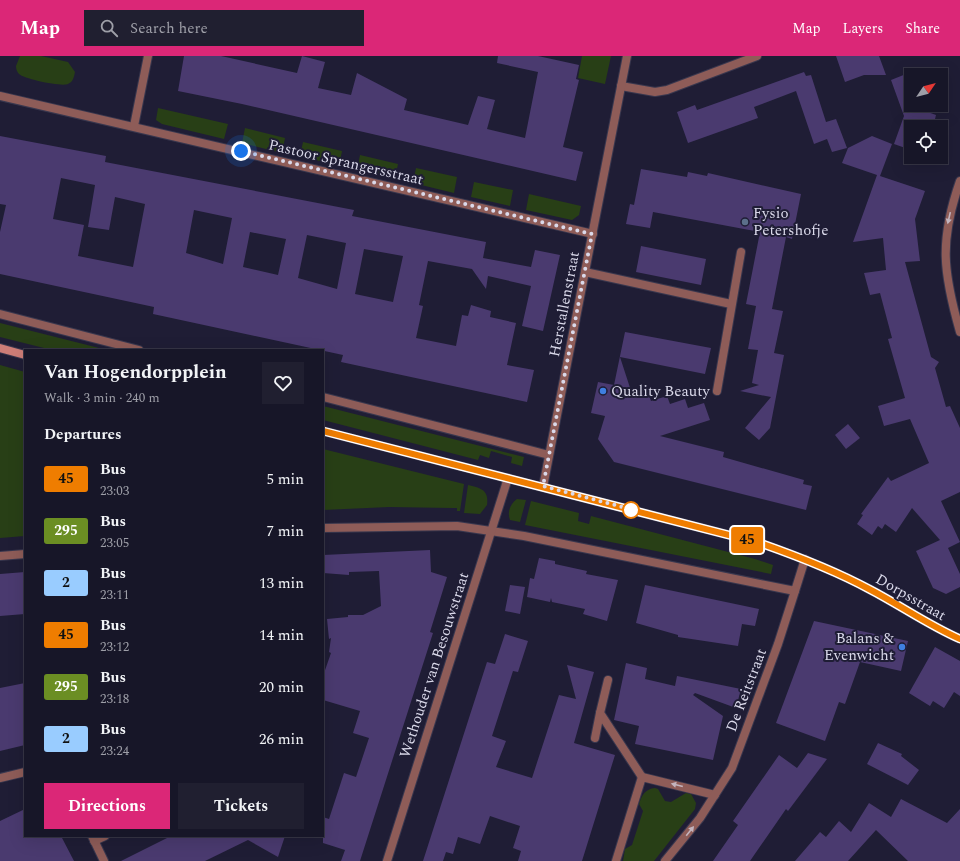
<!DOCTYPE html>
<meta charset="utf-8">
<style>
:root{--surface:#171628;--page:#201f30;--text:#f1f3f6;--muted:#9e9fa8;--line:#363545;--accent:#db2777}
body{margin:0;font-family:Spectral,serif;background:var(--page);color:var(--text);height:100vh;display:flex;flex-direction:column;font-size:15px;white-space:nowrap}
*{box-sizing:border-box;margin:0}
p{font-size:13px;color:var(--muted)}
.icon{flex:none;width:22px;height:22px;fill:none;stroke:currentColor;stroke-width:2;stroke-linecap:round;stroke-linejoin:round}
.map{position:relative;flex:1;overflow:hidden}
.sheet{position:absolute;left:24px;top:293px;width:300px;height:488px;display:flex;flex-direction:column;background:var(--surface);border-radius:0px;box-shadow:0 4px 16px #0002,0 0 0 1px var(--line)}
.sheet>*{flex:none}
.badge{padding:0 8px;border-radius:3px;font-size:14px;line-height:26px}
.needle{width:26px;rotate:55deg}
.controls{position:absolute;left:904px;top:12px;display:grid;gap:8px}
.controls a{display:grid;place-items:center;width:44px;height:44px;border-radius:0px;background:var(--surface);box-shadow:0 4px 16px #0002,0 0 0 1px var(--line);font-size:20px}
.you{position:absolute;width:20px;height:20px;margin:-10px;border:3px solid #fff;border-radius:50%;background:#1a73e8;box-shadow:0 0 0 6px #1a73e833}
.map>.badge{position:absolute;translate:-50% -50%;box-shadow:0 0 0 2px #fff}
h2{padding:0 20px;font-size:15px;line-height:36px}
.round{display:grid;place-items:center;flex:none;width:42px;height:42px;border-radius:0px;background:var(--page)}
.head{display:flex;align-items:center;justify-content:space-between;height:68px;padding:0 20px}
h1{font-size:19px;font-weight:700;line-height:30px}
.action{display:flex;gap:8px;margin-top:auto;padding:8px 20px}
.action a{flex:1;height:46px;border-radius:0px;background:var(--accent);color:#fff;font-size:16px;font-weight:700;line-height:46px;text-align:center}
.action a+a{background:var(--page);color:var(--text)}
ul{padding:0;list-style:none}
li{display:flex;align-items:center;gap:12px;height:52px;padding:0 20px}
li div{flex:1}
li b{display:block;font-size:15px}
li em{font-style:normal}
li .badge{min-width:44px;font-weight:700;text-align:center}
header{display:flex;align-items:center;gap:24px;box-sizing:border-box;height:56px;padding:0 20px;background:var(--accent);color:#fff}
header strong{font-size:19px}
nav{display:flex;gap:22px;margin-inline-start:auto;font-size:14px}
.search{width:280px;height:36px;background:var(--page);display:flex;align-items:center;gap:10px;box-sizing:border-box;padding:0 14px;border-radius:0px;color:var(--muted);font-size:15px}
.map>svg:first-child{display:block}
.green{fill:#283f16}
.building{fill:#4a3a6f;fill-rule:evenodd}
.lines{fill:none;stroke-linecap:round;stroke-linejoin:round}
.lane-casing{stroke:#39374e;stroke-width:10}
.street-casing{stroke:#39374e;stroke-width:10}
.secondary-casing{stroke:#39374e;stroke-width:10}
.lane{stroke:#8e5c58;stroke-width:8}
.street{stroke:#8e5c58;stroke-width:8}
.secondary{stroke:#cd7d77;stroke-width:8}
.oneway{fill:#c3b4be}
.line-casing{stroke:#fff;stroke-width:9}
.line{stroke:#ef7d00;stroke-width:6}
.walk{stroke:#dad9ea;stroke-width:4;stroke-dasharray:0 7.2}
.service-dot{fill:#5c6f8a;stroke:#1f1d35;stroke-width:1.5}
.shop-dot{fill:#3f7fe0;stroke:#1f1d35;stroke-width:1.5}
.stop-dot{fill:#fff;stroke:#ef7d00;stroke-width:2}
.labels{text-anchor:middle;stroke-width:4;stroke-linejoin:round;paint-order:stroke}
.street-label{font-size:15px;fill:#dad9ea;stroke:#1f1d35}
.poi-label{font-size:15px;fill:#dad9ea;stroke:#1f1d35;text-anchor:start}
</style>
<header>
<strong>Map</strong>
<div class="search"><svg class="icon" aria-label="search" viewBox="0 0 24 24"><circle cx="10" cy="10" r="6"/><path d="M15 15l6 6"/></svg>Search here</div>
<nav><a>Map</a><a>Layers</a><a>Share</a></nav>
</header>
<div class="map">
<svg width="960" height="805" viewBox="0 0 960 805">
<rect width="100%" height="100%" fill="#1f1d35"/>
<g class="green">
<path d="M20,0h21l27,6 7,10c-1,5 -2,10 -7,12 -6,3 -44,-5 -49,-10 -2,-2 -3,-5 -3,-8z"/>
<path d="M582,0h29l-6,28 -27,-6z"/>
<path d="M158,52l70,16 -4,15 -62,-15 -6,-4z"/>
<path d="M245,72l40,10 -3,15 -40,-10z"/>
<path d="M303,86l39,9 -3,15 -39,-10z"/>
<path d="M360,99l38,9 -3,15 -38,-9z"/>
<path d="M416,112l41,9 -3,16 -41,-10z"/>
<path d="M474,126l39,8 -3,16 -39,-9z"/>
<path d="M529,138l52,12 -2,9 -7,5 -46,-10z"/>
<path d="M0,267l107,27h-55l-52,-13z"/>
<path d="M0,309l25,7v164l-25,2z"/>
<path d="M323,350l201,51 -2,9 -11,-3 1,-6 -21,-6 -2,7 -9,-3 -2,5 -155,-40z"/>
<path d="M323,393l141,35 -4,27h-3v-3h-5l-63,-1 -66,3z"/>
<path d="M468,429c13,3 21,5 19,20l-7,9 -16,-1z"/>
<path d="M517,443l9,1 -6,22 -10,-2c-3,-8 0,-16 7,-21z"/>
<path d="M531,445l48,12 -1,8 11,3 2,-8 164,43 18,6 -2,9 -246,-49z"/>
<path d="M655,732l3,1 7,12 6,1 15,-9 5,1 5,9 -1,6 -41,52h-31l2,-12 7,-4 11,-34 -4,-7c3,-9 6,-15 16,-16z"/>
</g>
<g class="building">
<path d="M184,0h37l76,17 5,-17 23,6 -7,26 33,7 6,-22 50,26 -3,11 64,15 10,-29 17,4 -8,29 38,9 13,-66 -41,-9 1,-7h40l41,9 -3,14 3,1 -16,67 20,5 -7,29 -334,-77 -64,-13z"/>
<path d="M836,0h43l7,19h-22l-19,7z"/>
<path d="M804,16l2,4 5,-1 15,47 10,-3 11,29 -15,4 -5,-13 -13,5 -18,-53 -42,16 4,11 -70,25 -11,-31 18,-7 2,5z"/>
<path d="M911,16v34l25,9 -2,8 8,3 3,9 -4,11v-19h-30v23l-17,-6 10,-28 -13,-36z"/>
<path d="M0,80l106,20 -1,6 249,48 -2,6 134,26 -3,16 48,9 4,-17 25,5 -17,76 -21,-5 9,-40 -43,-10 -2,13 -14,-20 -44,-8 -9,44 4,1 -7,32 40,8 6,-31 6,1 3,-11 20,6 -1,6 26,6 -9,42 27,5 -7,32 -186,-40 2,-7 -190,-41 1,-7 -154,-33v-42l6,-27 -6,-1zM61,122l34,7 -7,42 21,3 6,-33 30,7 -12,63 -55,-11 6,-31 -31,-6zM194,154l38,8 -9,46 -37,-11zM250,176l36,7 -8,36 -35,-8zM307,179l39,8 -9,46 -39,-11zM364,193l39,7 -10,46 -38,-8z"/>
<path d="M872,80l20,8 -12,32 45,15 -10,28 5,42 -15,1 26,95 8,5 -4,6 11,39 4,-1 10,22v64l-19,9 19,41 -12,6 12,26v13l-14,7 -13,-6 -17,-37 24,-11 -28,-32 -16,24 -11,-8 -3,5 -4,-3 -6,9 -15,-11 6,-9 -2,-1 27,-37 3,4 38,-18 -19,-44 -26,7 -6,-20 27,-8 -17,-59 4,-1 -12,-45 -10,2 -6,-22 22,-3 -3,-32 -30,4 24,-67 -35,-12 6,-15z"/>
<path d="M641,113l46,8 1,-5 19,4 1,-3 93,21 -9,45 -6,-2 -14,72 11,2 -9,42 10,2 -14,73 -11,12 -14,-12 26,-31 -31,-6 19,-6 -7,-2 6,-33 -10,-1 8,-43 -10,-2 14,-72 -107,-20 -3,16 -24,-4 4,-20 4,1z"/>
<path d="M641,190l65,13 -5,26 -65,-13z"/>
<path d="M625,276l86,16 -6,26 -85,-17 13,40 15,-5 3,9 16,-5 3,8 15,-5 3,9 16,-5 6,17 -50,16 64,16 -1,5 81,23 -1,4 9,2 -6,24 -192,-48 -16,-23 7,-23 -14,-3 7,-31 16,3z"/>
<path d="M848,368l12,14 -14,11 -11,-14z"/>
<path d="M430,494l1,22 16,5 -17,55 3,1 -73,228h-19l4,-11 -22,-7v-26l6,2 15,-46 12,4 13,-39 -16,-5 7,-22 -37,-11v-24l8,-23 -2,-1 2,-14 -2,1 -2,-20 21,-2v-2h15l18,-9 -2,-35 -30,1v3l-26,-2v-18z"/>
<path d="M539,502l16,3v3l32,7 -1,3 32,6 -11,41 -24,-7 2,-5 -33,-7 -1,-4 -1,4 -23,-5 3,-19 4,1z"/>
<path d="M25,516v42l-25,2v-42z"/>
<path d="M510,529l15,2 -5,27 -15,-3z"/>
<path d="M645,529l114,24 -4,17 -13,-2 -4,22 -60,-9v-2l-42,-12z"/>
<path d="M814,565l94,20 -7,30 -41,-9 -15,42 -6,-2 -14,39 -49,-18z"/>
<path d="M505,578l23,7 -10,31 -5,-1 -21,65 14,5 -10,26 36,11 27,-83 17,4 -9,-34 27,7 -20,71 41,12 -33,106h-64l3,-10 -8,-3 7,-22 -30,-10 -10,28 -22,-7 -5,17 -7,-2 -3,9h-20l64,-199 8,2z"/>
<path d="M935,591l25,14v35l-6,-4 -10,16 -11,-7 -3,5 -21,-13z"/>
<path d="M626,607l21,5 -2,11 30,7 2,-10 64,13 -5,19 -41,-15 -2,2 30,21 -10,44 -78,-16 4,-18 -25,-6z"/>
<path d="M25,627v62l-25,6v-63z"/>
<path d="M878,687l24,11 -1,2 18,14 -11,15 -41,-21z"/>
<path d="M808,697l19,6 -39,52 -2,-2 -36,52h-37l25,-36 -5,-4 46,-66 18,13z"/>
<path d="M901,743l46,24 13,-14v52h-52l-32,-31 -28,31h-53l25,-29 6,5 13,-16 12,11 18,-29 22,14z"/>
<path d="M25,753v27h36l13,25h-74v-40z"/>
<path d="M171,780h114l-7,21 -30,-17 -43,21h-84z"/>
</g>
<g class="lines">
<defs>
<g id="lane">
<path d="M608,624l-8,33 42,64"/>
<path d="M595,682l5,-25"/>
</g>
<g id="street">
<path d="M621,30l34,6 12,-2 90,-34"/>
<path d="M0,40l593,138"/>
<path d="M134,70l14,-70"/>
<path d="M960,125c-21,60 -17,91 0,151"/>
<path d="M585,216l146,32"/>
<path d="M0,258l139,36"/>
<path d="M717,335l24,-139"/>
<path d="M323,341l226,58"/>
<path d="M543,431l84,-431"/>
<path d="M323,472l134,-2 67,10 271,55 10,-32"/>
<path d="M0,500l25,-2"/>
<path d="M0,722l25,-6"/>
<path d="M92,780l12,25"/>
<path d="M94,785l11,-5"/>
<path d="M387,805l121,-383"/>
<path d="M616,805l26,-84 73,18"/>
<path d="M665,805l35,-43 32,-50 46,-124 17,-53"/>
</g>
<g id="secondary">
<path d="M0,292l25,7"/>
<path d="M323,375l437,112c37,13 74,27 109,46 31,16 59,36 91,50"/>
</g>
</defs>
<use href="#lane" class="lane-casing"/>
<use href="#street" class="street-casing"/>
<use href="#secondary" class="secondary-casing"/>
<use href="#lane" class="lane"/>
<use href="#street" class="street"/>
<use href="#secondary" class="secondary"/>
</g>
<defs><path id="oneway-solid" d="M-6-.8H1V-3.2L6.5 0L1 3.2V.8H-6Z"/></defs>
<g class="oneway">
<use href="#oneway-solid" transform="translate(949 162) rotate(103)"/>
<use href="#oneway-solid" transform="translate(677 729) rotate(-166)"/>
<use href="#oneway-solid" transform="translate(690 775) rotate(-51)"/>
</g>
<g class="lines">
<defs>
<path id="line" d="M323,375l437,112c37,13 74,27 109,46 31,16 59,36 91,50"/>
</defs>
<use href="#line" class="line-casing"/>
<use href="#line" class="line"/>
<path class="walk" d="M241,95l351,83 -49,252 91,24h-3"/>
</g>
<circle class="service-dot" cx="745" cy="166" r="4"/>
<g class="shop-dot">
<circle cx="603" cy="335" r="4"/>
<circle cx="902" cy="591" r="4"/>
</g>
<circle class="stop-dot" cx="631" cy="454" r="8"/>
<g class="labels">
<g class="street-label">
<text transform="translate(346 106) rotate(13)" y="5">Pastoor Sprangersstraat</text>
<text transform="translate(564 248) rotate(-79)" y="5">Herstallenstraat</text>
<text transform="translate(911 541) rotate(30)" y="5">Dorpsstraat</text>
<text transform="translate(434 609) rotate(-72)" y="5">Wethouder van Besouwstraat</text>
<text transform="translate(746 634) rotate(-69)" y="5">De Reitstraat</text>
</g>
<g class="poi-label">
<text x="753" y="162">Fysio<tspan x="753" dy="17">Petershofje</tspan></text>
<text x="611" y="340">Quality Beauty</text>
<text x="894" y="587" text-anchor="end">Balans &amp;<tspan x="894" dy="17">Evenwicht</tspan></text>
</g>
</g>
</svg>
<div class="controls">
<a><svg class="needle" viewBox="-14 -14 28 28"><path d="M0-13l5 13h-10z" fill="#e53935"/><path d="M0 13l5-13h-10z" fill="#9e9fa8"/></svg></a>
<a><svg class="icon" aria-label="locate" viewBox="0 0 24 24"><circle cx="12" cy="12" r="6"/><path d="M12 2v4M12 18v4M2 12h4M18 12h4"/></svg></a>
</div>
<div class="you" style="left:241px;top:95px"></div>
<b class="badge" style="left:747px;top:484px;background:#ef7d00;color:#111">45</b>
<section class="sheet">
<div class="head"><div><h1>Van Hogendorpplein</h1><p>Walk · 3 min · 240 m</p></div><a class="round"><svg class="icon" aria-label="heart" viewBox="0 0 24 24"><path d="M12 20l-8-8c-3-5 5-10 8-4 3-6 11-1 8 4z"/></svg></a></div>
<h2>Departures</h2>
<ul>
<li><span class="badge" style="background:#ef7d00;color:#111">45</span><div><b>Bus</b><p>23:03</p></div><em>5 min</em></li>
<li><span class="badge" style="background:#6b8e23;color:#fff">295</span><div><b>Bus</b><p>23:05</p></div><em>7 min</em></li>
<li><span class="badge" style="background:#9cf;color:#111">2</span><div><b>Bus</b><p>23:11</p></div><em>13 min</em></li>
<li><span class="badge" style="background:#ef7d00;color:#111">45</span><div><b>Bus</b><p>23:12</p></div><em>14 min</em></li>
<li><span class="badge" style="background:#6b8e23;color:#fff">295</span><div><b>Bus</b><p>23:18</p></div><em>20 min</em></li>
<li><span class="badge" style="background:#9cf;color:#111">2</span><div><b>Bus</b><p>23:24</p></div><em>26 min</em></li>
</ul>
<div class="action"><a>Directions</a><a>Tickets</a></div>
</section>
</div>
